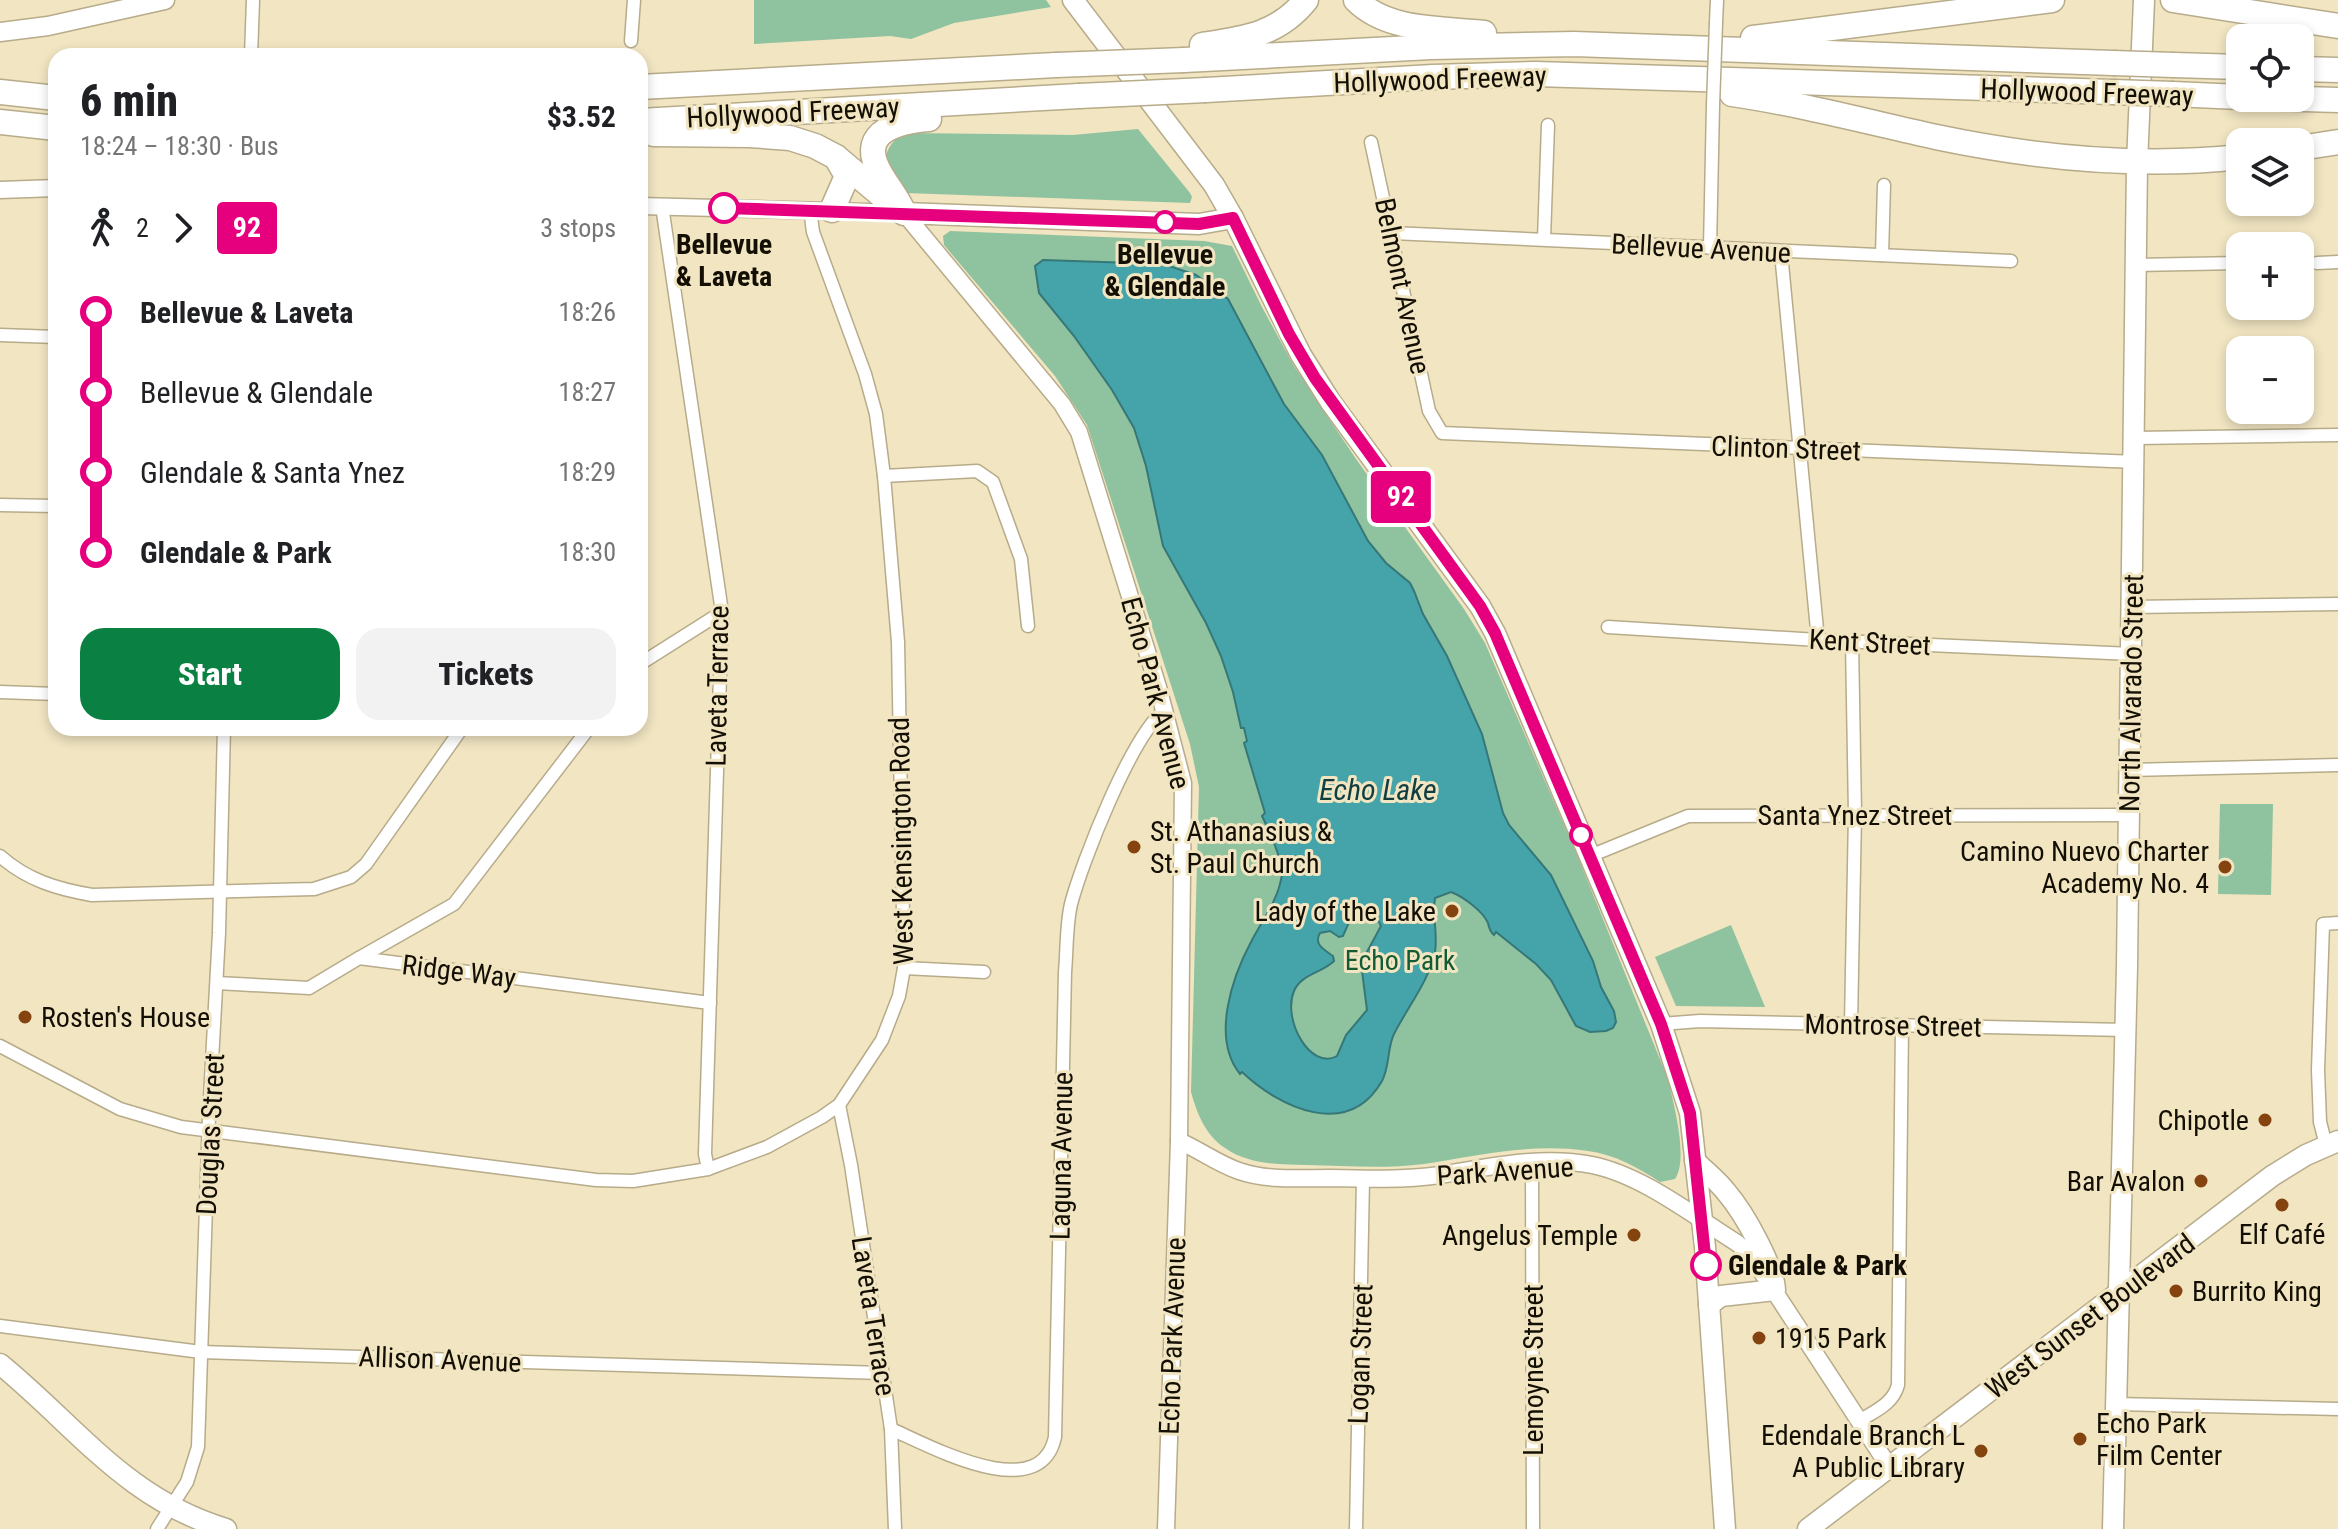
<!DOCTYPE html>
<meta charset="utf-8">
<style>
:root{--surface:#fff;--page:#f2f2f2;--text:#202124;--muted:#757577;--accent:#0b8043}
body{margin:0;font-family:"Roboto Condensed",sans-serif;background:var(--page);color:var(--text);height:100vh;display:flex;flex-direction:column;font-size:30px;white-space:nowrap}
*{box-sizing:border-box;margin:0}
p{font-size:26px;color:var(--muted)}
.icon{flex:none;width:44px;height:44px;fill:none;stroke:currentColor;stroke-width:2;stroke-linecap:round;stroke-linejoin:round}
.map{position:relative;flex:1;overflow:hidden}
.sheet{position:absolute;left:48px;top:48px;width:600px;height:688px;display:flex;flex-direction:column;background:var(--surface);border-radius:24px;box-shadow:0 4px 12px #0003}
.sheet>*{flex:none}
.badge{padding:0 16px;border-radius:6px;font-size:28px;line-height:52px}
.fabs{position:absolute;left:2226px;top:24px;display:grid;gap:16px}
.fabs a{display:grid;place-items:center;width:88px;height:88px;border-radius:16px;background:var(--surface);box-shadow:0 4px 12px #0003;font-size:40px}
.map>.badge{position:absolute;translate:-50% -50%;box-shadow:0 0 0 4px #fff}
.legs{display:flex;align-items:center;gap:12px;height:88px;padding:0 32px;font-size:26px}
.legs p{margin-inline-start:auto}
.summary{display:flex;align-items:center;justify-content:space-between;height:136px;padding:0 32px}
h1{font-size:44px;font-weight:800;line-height:60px}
.action{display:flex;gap:16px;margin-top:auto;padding:16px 32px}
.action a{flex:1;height:92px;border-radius:24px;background:var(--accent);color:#fff;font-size:32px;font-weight:800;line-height:92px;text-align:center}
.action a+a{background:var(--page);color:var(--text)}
ul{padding:0 32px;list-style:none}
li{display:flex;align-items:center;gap:28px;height:80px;font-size:30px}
li i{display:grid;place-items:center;width:12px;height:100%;margin:0 10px;background:currentColor}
li i::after{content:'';width:20px;height:20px;margin:-10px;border:6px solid;border-radius:50%;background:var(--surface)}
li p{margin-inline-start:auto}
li:first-child i{background:linear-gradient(#0000 50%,currentColor 0)}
li:last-child i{background:linear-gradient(currentColor 50%,#0000 0)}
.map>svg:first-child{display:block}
.green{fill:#8fc29e}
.water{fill:#45a4aa;stroke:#367778;stroke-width:2;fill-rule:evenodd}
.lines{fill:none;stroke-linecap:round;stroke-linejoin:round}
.minor-casing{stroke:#b7ab8a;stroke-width:15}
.tertiary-casing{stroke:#b7ab8a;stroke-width:19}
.secondary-casing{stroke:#b7ab8a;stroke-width:21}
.primary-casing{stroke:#b7ab8a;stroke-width:23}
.motorway-casing{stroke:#b7ab8a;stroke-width:27}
.minor{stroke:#fff;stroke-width:12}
.tertiary{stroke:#fff;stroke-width:16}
.secondary{stroke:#fff;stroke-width:18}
.primary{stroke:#fff;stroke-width:20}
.motorway{stroke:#fff;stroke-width:24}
.minor-bridge-casing{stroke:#b7ab8a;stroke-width:15;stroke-linecap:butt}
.motorway-bridge-casing{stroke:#b7ab8a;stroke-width:27;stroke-linecap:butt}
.minor-bridge{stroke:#fff;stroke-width:12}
.motorway-bridge{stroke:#fff;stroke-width:24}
.line-1-casing{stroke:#fff;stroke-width:18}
.line-1{stroke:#e6007e;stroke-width:12}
.stop-1-dot{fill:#fff;stroke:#e6007e;stroke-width:4}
.poi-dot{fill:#85440f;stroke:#f1e5c2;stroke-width:3}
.labels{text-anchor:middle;stroke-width:6;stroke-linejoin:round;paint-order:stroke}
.street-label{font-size:28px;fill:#130f04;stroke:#f1e5c2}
.stop-label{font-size:28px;font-weight:bold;fill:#130f04;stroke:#f1e5c2}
.poi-label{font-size:28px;fill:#130f04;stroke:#f1e5c2;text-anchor:end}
.park-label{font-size:28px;fill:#135b34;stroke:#f1e5c2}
.water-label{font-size:30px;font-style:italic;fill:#113e41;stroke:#f1e5c2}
</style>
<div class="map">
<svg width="2338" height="1529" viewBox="0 0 2338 1529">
<rect width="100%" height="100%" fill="#f1e5c2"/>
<g class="green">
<path d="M754,0h292l5,7 -97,16 -43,16 -21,-3 -136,8z"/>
<path d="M1138,129l52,64 2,4 -2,6 -284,-10 -21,-33c3,-14 8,-20 20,-27l168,2z"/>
<path d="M950,231l254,10 28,5 30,61 32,59 62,93 108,150 21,34 90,207 93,229c5,23 21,79 7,100l-15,3c-23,-15 -44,-27 -72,-31 -57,-8 -108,4 -164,13 -39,5 -78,2 -117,1 -28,-1 -58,0 -82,-17 -20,-13 -28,-35 -34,-56l8,-305 -9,-43 -103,-319 -32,-49 -111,-131 -1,-9z"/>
<path d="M2220,804h53l-2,91 -53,-1z"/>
<path d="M1731,925l34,82 -89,-1 -21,-49z"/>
</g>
<path class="water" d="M1043,260l120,4 33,11 32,24 56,105 38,51 46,86 18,22 24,20 4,8 9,23 24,42 35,78 21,79 6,12 42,50 42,86 8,26 13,24 2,11 -3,6 -7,3 -16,1 -14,-6 -25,-46 -15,-16 -40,-32 -2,3c-4,-3 -5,-7 -6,-12 -5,-12 -26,-27 -37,-31l-16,6c-3,17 3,36 0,54 -6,29 -28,56 -41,82 -7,14 -4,32 -12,47 -34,59 -102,27 -140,-9l-2,2c-29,-36 -8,-97 12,-134 12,-22 27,-42 30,-66 1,-13 -14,-46 -20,-58l3,-3 -21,-70 3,-2 -3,-13h-3l-8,-36 -12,-36 -15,-33 -43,-77 -17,-80 -12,-38 -22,-38 -38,-54 -35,-43 -4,-27zM1367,915l11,5 3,6 -20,37 6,47 -21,25 -9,21c-27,15 -55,-37 -43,-65 7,-17 28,-18 40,-30l-1,-5c-8,-6 -20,-11 -13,-23l10,-2 9,6 4,-1 7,-16z"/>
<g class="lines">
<defs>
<g id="minor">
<path d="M1716,23l1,-23"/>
<path d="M631,41l3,-41"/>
<path d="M251,56l2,-56"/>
<path d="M1371,142l58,269 13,22 694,29"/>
<path d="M662,206l60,406 -17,542 3,15"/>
<path d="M1392,233l619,28"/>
<path d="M1544,239l4,-114"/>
<path d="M1710,248l3,-143"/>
<path d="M1781,253l37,387"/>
<path d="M1882,255l2,-70"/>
<path d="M2317,263l21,-1"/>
<path d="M2135,265l105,-2"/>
<path d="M0,335l56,2"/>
<path d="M2136,438l202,-3"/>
<path d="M884,476l93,-5 16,11 28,77 7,67"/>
<path d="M0,505l56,1"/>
<path d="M2133,607l205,-3"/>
<path d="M1608,627l210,13 314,14"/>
<path d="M640,664l82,-52"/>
<path d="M0,692l56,2"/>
<path d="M2130,770l208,-5"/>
<path d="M0,856c27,24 57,33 92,39l222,-6 37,-12 15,-13 96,-136"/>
<path d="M1590,856l98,-40 441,-1"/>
<path d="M359,958l95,-54 135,-176"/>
<path d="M904,968l80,4"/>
<path d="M217,983l92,5 50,-30 351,45"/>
<path d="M1661,1024l39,-3 426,9"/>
<path d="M1851,1024l4,-210 -3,-172"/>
<path d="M0,1046l120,63 61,18 415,53 37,1 75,-12 59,-22 55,-30 17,-12 43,-65 17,-44 5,-28 -6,-326 -14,-166 -8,-62 -11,-40 -52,-142 -3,-23"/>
<path d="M839,1105l12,60 40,264 4,100"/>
<path d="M2326,1145l-6,-23 -2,-52 5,-146 15,-1"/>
<path d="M1532,1163l1,366"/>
<path d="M0,1326l201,26 681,21"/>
<path d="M2116,1404l222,5"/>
<path d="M1859,1421c16,-10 34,-17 39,-36l4,-360"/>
<path d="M891,1429c39,17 149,78 164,8l10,-465c2,-22 1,-46 6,-68 11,-42 61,-170 94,-194"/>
<path d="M157,1529l30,-47 11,-35 11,-331 10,-183 5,-205"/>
<path d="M1356,1529l7,-350"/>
</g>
<g id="tertiary">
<path d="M0,190l56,-2"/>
<path d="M640,206l264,7 158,191 17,28 79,255 25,96 -4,358 -13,388"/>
<path d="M1179,1141c21,9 39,23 60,30 29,10 61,7 91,7 37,1 74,2 110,-3 49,-8 102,-20 152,-10 50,10 102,51 145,78l13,11 140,214"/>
</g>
<path id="secondary" d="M0,32l48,-6 117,-26"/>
<g id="primary">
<path d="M1073,0l141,185 19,33 68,137 29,46 150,205 15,27 166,391 29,89 15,134 20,282"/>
<path d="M904,213l295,11 34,-6"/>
<path d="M1695,1161c11,11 23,20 32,32 17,20 47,73 48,97l-54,6 -12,9"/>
<path d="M0,1364c77,63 126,135 226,165"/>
<path d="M1808,1529l464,-353 34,-21 32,-14"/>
<path d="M2113,1529l14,-562 10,-804 7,-163"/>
</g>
<g id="motorway">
<path d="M1356,0c32,32 86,28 128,33"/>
<path d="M2173,0l165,26"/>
<path d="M1753,38l299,-38"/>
<path d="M1202,45c41,-6 76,-10 104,-45"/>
<path d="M1184,60l247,-13 143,-3 539,19"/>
<path d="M2174,65l66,2"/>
<path d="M2300,69l38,1"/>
<path d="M640,87l416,-22"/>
<path d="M1206,90l227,-13 103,-3 577,18"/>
<path d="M0,92l56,6"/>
<path d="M1732,94c69,10 136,28 204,43 100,21 202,31 304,20"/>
<path d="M2173,94l67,3"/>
<path d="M2264,98l74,2"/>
<path d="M640,121l439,-25"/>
<path d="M0,122l56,6"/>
<path d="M654,134l96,1 40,3 25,8 21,11 56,47"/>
<path d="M2300,148l38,-6"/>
<path d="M832,210l15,-34 -11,-19"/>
<path d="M904,213c-7,-17 -18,-28 -26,-44 -20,-39 24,-48 51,-50"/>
</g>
</defs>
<use href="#minor" class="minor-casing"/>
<use href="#tertiary" class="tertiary-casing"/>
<use href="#secondary" class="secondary-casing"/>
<use href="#primary" class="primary-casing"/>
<use href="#motorway" class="motorway-casing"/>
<use href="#minor" class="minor"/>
<use href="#tertiary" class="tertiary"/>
<use href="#secondary" class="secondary"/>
<use href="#primary" class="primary"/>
<use href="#motorway" class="motorway"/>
<defs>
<path id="minor-bridge" d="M1713,105l3,-82"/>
<g id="motorway-bridge">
<path d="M2113,63l61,2"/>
<path d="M1056,65l128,-5"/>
<path d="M2113,92l60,2"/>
<path d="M1079,96l127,-6"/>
</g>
</defs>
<use href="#minor-bridge" class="minor-bridge-casing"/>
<use href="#motorway-bridge" class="motorway-bridge-casing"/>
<use href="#minor-bridge" class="minor-bridge"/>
<use href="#motorway-bridge" class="motorway-bridge"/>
</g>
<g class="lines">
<defs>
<path id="line-1" d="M724,208l475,16 34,-6 56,116 26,44 165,228 15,27 166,391 29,89 16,152"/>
</defs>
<use href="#line-1" class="line-1-casing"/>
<use href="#line-1" class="line-1"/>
</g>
<g class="stop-1-dot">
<circle cx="724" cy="208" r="14"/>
<circle cx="1165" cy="222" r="10"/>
<circle cx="1581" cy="835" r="10"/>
<circle cx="1706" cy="1265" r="14"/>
</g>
<g class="poi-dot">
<circle cx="1134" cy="847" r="8"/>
<circle cx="2225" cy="867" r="8"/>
<circle cx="1452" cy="911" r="8"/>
<circle cx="25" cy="1017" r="8"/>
<circle cx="2265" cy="1120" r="8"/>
<circle cx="2201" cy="1181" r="8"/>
<circle cx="2282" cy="1205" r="8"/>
<circle cx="1634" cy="1235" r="8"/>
<circle cx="2176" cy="1291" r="8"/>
<circle cx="1759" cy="1338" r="8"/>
<circle cx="2080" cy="1439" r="8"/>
<circle cx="1981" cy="1451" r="8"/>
</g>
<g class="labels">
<g class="street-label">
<text transform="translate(1440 79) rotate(-2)" y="10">Hollywood Freeway</text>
<text transform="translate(2087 92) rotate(2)" y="10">Hollywood Freeway</text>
<text transform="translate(793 112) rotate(-3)" y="10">Hollywood Freeway</text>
<text transform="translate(1701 248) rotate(3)" y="10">Bellevue Avenue</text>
<text transform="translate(1403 286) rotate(78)" y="10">Belmont Avenue</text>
<text transform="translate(1786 448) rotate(2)" y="10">Clinton Street</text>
<text transform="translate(1870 642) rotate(3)" y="10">Kent Street</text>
<text transform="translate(717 686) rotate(-89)" y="10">Laveta Terrace</text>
<text transform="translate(1156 693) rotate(75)" y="10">Echo Park Avenue</text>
<text transform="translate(2131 693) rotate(-89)" y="10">North Alvarado Street</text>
<text x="1855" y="825">Santa Ynez Street</text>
<text transform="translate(901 841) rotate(-91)" y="10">West Kensington Road</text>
<text transform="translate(459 971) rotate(7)" y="10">Ridge Way</text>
<text transform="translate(1893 1025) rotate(1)" y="10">Montrose Street</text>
<text transform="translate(210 1134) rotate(-87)" y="10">Douglas Street</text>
<text transform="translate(1061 1156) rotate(-89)" y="10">Laguna Avenue</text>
<text transform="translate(1505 1171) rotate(-4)" y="10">Park Avenue</text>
<text transform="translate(874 1316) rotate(81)" y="10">Laveta Terrace</text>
<text transform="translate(2090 1316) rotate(-37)" y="10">West Sunset Boulevard</text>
<text transform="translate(1172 1336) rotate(-88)" y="10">Echo Park Avenue</text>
<text transform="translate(1360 1354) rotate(-88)" y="10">Logan Street</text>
<text transform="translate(440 1359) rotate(2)" y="10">Allison Avenue</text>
<text transform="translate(1533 1370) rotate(-90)" y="10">Lemoyne Street</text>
</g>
<g class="stop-label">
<text x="724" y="254">Bellevue<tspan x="724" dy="32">&amp; Laveta</tspan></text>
<text x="1165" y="264">Bellevue<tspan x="1165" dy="32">&amp; Glendale</tspan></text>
<text x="1728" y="1275" text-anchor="start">Glendale &amp; Park</text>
</g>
<g class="poi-label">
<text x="1150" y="841" text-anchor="start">St. Athanasius &amp;<tspan x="1150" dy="32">St. Paul Church</tspan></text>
<text x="2209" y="861">Camino Nuevo Charter<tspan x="2209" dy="32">Academy No. 4</tspan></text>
<text x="1436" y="921">Lady of the Lake</text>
<text x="41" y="1027" text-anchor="start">Rosten's House</text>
<text x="2249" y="1130">Chipotle</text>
<text x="2185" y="1191">Bar Avalon</text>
<text x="2282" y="1244" text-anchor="middle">Elf Café</text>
<text x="1618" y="1245">Angelus Temple</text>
<text x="2192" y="1301" text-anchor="start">Burrito King</text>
<text x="1775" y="1348" text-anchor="start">1915 Park</text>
<text x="2096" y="1433" text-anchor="start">Echo Park<tspan x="2096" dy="32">Film Center</tspan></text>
<text x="1965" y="1445">Edendale Branch L<tspan x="1965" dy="32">A Public Library</tspan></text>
</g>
<g class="park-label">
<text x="1400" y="970">Echo Park</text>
</g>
<g class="water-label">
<text x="1378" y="800">Echo Lake</text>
</g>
</g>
</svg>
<div class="fabs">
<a><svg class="icon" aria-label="locate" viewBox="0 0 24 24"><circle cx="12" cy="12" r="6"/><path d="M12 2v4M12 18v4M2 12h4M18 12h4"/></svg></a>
<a><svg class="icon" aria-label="layers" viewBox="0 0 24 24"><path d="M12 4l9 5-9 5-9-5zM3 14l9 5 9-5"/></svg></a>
<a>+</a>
<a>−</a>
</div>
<b class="badge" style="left:1401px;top:497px;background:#e6007e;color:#fff">92</b>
<section class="sheet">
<div class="summary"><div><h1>6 min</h1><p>18:24 – 18:30 · Bus</p></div><b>$3.52</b></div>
<div class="legs"><svg class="icon" aria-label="walk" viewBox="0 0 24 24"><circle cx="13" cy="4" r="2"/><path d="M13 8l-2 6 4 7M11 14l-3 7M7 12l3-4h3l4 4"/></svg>2<svg class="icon" aria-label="forward" viewBox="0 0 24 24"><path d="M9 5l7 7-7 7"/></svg><b class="badge" style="background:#e6007e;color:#fff">92</b><p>3 stops</p></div>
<ul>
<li><i style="color:#e6007e"></i><b>Bellevue &amp; Laveta</b><p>18:26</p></li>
<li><i style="color:#e6007e"></i><span>Bellevue &amp; Glendale</span><p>18:27</p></li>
<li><i style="color:#e6007e"></i><span>Glendale &amp; Santa Ynez</span><p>18:29</p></li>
<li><i style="color:#e6007e"></i><b>Glendale &amp; Park</b><p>18:30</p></li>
</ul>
<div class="action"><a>Start</a><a>Tickets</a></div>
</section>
</div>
